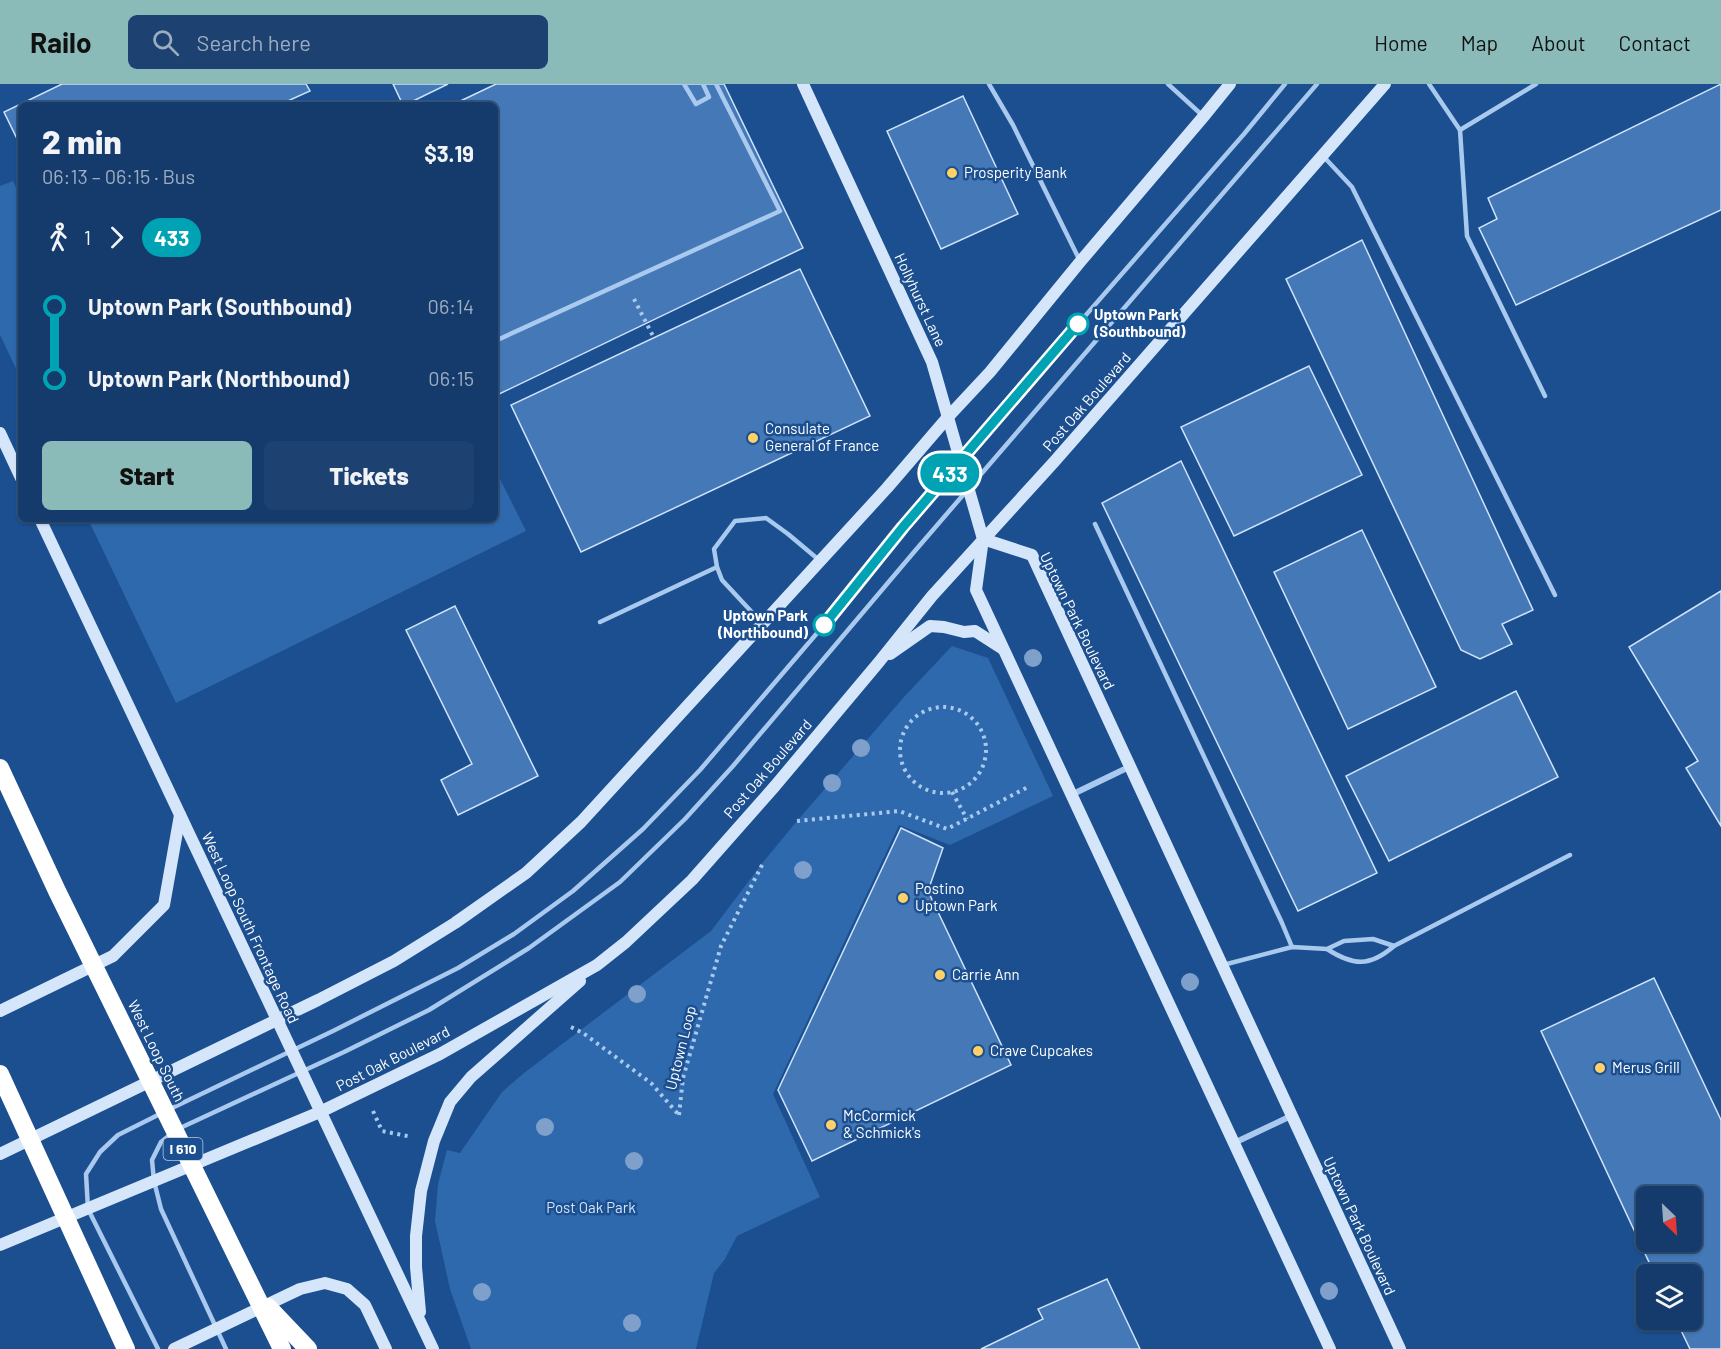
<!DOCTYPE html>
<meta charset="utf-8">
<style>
:root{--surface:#143b6b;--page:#1d4271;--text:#f1f3f6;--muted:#9dadc1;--line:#33557e;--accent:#8bbbb9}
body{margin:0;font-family:Barlow,sans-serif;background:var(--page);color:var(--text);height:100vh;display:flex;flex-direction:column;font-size:22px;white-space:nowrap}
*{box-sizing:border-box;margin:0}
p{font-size:20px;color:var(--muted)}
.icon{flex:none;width:33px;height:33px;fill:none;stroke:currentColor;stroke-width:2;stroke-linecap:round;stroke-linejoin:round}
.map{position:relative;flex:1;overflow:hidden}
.details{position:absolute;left:18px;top:18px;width:480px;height:420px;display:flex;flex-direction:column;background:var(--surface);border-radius:9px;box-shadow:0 2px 4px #0004,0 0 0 2px var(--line)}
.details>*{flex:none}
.badge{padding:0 12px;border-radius:20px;font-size:21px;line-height:39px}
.needle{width:39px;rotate:155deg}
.fabs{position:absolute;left:1636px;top:1102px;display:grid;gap:12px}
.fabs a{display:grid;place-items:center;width:66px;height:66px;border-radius:9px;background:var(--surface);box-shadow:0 2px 4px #0004,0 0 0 2px var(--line);font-size:30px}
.map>.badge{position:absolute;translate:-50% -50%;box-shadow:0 0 0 3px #fff}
.legs{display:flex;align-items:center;gap:9px;height:66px;padding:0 24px;font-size:20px}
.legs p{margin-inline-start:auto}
.head{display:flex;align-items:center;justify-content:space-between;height:102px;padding:0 24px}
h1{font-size:33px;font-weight:800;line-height:45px}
.primary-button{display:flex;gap:12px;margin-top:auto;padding:12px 24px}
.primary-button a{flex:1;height:69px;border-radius:9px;background:var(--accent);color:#111;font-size:24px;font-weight:800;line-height:69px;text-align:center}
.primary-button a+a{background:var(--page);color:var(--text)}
ul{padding:0 24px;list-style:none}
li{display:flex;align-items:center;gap:21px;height:72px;font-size:22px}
li i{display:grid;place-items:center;width:9px;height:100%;margin:0 8px;background:currentColor}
li i::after{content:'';width:15px;height:15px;margin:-8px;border:4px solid;border-radius:50%;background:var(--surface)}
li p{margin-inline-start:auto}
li:first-child i{background:linear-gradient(#0000 50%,currentColor 0)}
li:last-child i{background:linear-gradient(currentColor 50%,#0000 0)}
header{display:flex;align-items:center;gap:36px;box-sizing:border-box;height:84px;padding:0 30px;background:var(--accent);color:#111}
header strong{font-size:28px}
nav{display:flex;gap:33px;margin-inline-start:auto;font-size:21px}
.search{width:420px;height:54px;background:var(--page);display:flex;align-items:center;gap:15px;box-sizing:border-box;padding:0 21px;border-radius:9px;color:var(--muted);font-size:22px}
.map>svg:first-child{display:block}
.green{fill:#2e69ad}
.building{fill:#4478b7;stroke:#cfe3fa;stroke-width:1.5;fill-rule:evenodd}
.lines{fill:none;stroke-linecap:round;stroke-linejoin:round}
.path{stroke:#a9c9ee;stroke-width:4;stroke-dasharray:3 4.5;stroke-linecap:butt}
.lane{stroke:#a9c9ee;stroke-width:4.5}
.street{stroke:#a9c9ee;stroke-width:6}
.secondary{stroke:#d6e6fa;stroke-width:12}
.highway{stroke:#fff;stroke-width:18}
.tree{fill:#7ea0ca}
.line-1-casing{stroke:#fff;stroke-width:14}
.line-1{stroke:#00a3b4;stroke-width:9}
.poi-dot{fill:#ffd166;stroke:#1b4f8f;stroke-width:2}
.stop-1-dot{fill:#fff;stroke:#00a3b4;stroke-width:3}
.labels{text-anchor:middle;stroke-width:5;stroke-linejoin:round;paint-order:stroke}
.shield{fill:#1b4f8f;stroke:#bbcadd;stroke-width:1.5}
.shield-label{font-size:14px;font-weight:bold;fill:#fff}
.poi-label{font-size:15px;fill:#fff;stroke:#1b4f8f;text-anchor:start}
.street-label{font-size:15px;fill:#fff;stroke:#1b4f8f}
.stop-label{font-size:15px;font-weight:bold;fill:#fff;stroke:#1b4f8f;text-anchor:start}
.park-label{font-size:15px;fill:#cfe3fa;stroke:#1b4f8f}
</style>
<header>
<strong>Railo</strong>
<div class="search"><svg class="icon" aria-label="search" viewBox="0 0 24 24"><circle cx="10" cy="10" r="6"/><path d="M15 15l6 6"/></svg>Search here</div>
<nav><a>Home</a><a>Map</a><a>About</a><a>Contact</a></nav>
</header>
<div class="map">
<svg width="1721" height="1265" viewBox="0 0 1721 1265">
<rect width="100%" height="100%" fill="#1b4f8f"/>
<g class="green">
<path d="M13,97l8,17v181l-21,-44v-149z"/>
<path d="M495,385l31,62 -350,172 -88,-184h407z"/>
<path d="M952,562l36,12 65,138 -103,49 -51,-20 -126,269 47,103 -83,39 -12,23 -11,14 -18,76h-225l-21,-60 -15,-68 3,-37 9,-34 13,3 42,-61 22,-19 187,-142 53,-70 33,-40 107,-124z"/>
</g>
<g class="building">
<path d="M62,0h244l4,7 -31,14h-258v42l-17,-35z"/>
<path d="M393,0h55l-43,21h-2z"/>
<path d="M496,0h228l79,164 -308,148v-291h-43z"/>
<path d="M1721,0v126l-205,95 -37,-77 18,-9 -9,-21z"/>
<path d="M963,12l55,118 -77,35 -54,-118z"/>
<path d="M1362,156l171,370 -31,14 10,20 -32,15 -19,-9 -175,-371z"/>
<path d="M800,185l70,147 -289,136 -70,-147z"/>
<path d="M1309,282l53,109 -128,61 -53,-109z"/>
<path d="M1181,377l196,412 -79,38 -196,-408z"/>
<path d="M1362,446l74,157 -88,42 -74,-157z"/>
<path d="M1721,507v235l-35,-58 12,-7 -69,-114z"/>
<path d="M455,522l83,170 -80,39 -17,-35 31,-16 -66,-134z"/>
<path d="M1516,607l42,86 -169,84 -43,-85z"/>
<path d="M901,744l42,20 -15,43 83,174 -199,96 -34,-71z"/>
<path d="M1654,894l67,142v229h-31l-14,-29h16v-45h-37l-114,-244zM1647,1113h45v45h-45z"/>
<path d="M1107,1195l33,70h-159l62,-30 -5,-10z"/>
</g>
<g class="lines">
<g class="path">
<path d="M634,215l20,39"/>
<circle cx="943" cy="666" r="43"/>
<path d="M952,708l15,27"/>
<path d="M797,737l102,-10 48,18 83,-43"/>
<path d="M571,943l12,6 68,50 27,31"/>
<path d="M373,1027l9,20 30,6"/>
<path d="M679,1031l4,-37 38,-132 43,-85"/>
</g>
<g class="lane">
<path d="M684,0l12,20 13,-7 -6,-13"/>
<path d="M989,0l24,41 66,134"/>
<path d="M1168,0l34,31"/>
<path d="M1429,0l31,46 7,106 78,160"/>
<path d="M1460,46l76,-46"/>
<path d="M1324,73l28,30 203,408"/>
<path d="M495,257l285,-130 -64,-127"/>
<path d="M1095,440l187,399 10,24"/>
<path d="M600,538l117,-55"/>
<path d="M761,538l-39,-42 -5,-13 -3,-18 21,-28 31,-3 22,16 31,26"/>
<path d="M1394,862l176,-91"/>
<path d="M1223,881l69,-18 35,2 17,-8 29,-2 21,7c-24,21 -41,20 -67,3"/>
<path d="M170,1025l163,-78 125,-63 56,-34 59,-43 70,-62 57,-59 124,-145 79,-98 100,-117 241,-276 41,-50"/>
<path d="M178,1045l166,-77 85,-42 100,-62 91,-66 65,-63 48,-53 181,-214 403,-468"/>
<path d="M171,1050l-10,8 -9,18 2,21 7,28 65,140"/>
<path d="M158,1265l-70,-140 -2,-35 14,-22 18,-17 44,-22"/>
</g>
<g class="street">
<path d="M1071,711l58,-28"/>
<path d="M1234,1059l57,-27"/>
</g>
<g class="secondary">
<path d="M803,0l129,278 51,177 -7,51 354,759"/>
<path d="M0,349l21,45"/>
<path d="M40,435l393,830"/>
<path d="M983,455l49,16 368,794"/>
<path d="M890,570l40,-28 14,1 20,5 11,-1 28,18"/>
<path d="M0,927l113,-55 51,-51 16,-90"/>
<path d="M0,1070l318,-154 76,-39 61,-38 71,-50 55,-51 306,-334 61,-71 42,-45 90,-110 124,-146 26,-32"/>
<path d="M0,1161l320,-133 120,-58 157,-89 29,-23 66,-62 83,-94 104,-124 53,-66 122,-134 331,-378"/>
<path d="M420,1228l-4,-45v-31l5,-45 13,-50 16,-39 21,-25 109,-96"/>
<path d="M174,1265l126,-60 25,-6 22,6 18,16 21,44"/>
</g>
<g class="highway">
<path d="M0,684l57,123 225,458"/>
<path d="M0,990l126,275"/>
<path d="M268,1223l40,42"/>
</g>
</g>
<g class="tree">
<circle cx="1033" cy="574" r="9"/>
<circle cx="861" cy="664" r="9"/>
<circle cx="832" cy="699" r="9"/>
<circle cx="803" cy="786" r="9"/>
<circle cx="1190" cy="898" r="9"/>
<circle cx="637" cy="910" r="9"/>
<circle cx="545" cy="1043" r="9"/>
<circle cx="634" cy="1077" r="9"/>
<circle cx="1329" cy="1207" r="9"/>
<circle cx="482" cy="1208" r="9"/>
<circle cx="632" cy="1239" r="9"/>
</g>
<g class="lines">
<defs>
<path id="line-1" d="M824,541l79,-98 175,-203"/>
</defs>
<use href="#line-1" class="line-1-casing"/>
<use href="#line-1" class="line-1"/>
</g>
<g class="poi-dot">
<circle cx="952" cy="89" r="6"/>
<circle cx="753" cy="354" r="6"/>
<circle cx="903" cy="814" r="6"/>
<circle cx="940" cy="891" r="6"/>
<circle cx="978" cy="967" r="6"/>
<circle cx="1600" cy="984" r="6"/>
<circle cx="831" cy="1041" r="6"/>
</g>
<g class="stop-1-dot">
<circle cx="1078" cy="240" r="10"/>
<circle cx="824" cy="541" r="10"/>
</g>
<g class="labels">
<rect class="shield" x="163.5" y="1054" width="39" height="22" rx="4.5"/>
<g class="shield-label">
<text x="183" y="1070">I 610</text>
</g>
<g class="poi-label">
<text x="964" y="94">Prosperity Bank</text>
<text x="765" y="350">Consulate<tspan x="765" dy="17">General of France</tspan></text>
<text x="915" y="810">Postino<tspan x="915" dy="17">Uptown Park</tspan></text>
<text x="952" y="896">Carrie Ann</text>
<text x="990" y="972">Crave Cupcakes</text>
<text x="1612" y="989">Merus Grill</text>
<text x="843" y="1037">McCormick<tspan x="843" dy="17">&amp; Schmick's</tspan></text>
</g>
<g class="street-label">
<text transform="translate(920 216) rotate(65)" y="5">Hollyhurst Lane</text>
<text transform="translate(1087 318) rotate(-49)" y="5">Post Oak Boulevard</text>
<text transform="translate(1077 537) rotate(64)" y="5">Uptown Park Boulevard</text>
<text transform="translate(768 685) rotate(-49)" y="5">Post Oak Boulevard</text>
<text transform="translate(250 844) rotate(65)" y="5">West Loop South Frontage Road</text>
<text transform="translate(681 964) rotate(-76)" y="5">Uptown Loop</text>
<text transform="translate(156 967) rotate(64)" y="5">West Loop South</text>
<text transform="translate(393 975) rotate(-27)" y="5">Post Oak Boulevard</text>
<text transform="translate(1359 1142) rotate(65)" y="5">Uptown Park Boulevard</text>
</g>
<g class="stop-label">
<text x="1094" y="236">Uptown Park<tspan x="1094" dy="17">(Southbound)</tspan></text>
<text x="808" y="537" text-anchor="end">Uptown Park<tspan x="808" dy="17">(Northbound)</tspan></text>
</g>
<g class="park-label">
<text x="591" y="1129">Post Oak Park</text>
</g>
</g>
</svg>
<div class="fabs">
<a><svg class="needle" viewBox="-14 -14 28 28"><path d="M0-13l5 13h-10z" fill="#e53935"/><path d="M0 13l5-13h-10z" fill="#9dadc1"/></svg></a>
<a><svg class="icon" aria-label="layers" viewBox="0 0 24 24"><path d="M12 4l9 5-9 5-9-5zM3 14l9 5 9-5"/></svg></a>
</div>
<b class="badge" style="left:950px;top:389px;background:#00a3b4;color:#fff">433</b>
<section class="details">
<div class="head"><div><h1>2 min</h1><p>06:13 – 06:15 · Bus</p></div><b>$3.19</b></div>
<div class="legs"><svg class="icon" aria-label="walk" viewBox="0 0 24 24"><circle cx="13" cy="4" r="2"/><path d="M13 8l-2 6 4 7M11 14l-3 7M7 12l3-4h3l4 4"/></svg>1<svg class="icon" aria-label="forward" viewBox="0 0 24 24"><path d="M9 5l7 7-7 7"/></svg><b class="badge" style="background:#00a3b4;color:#fff">433</b></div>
<ul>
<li><i style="color:#00a3b4"></i><b>Uptown Park (Southbound)</b><p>06:14</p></li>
<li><i style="color:#00a3b4"></i><b>Uptown Park (Northbound)</b><p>06:15</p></li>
</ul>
<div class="primary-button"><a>Start</a><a>Tickets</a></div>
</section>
</div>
